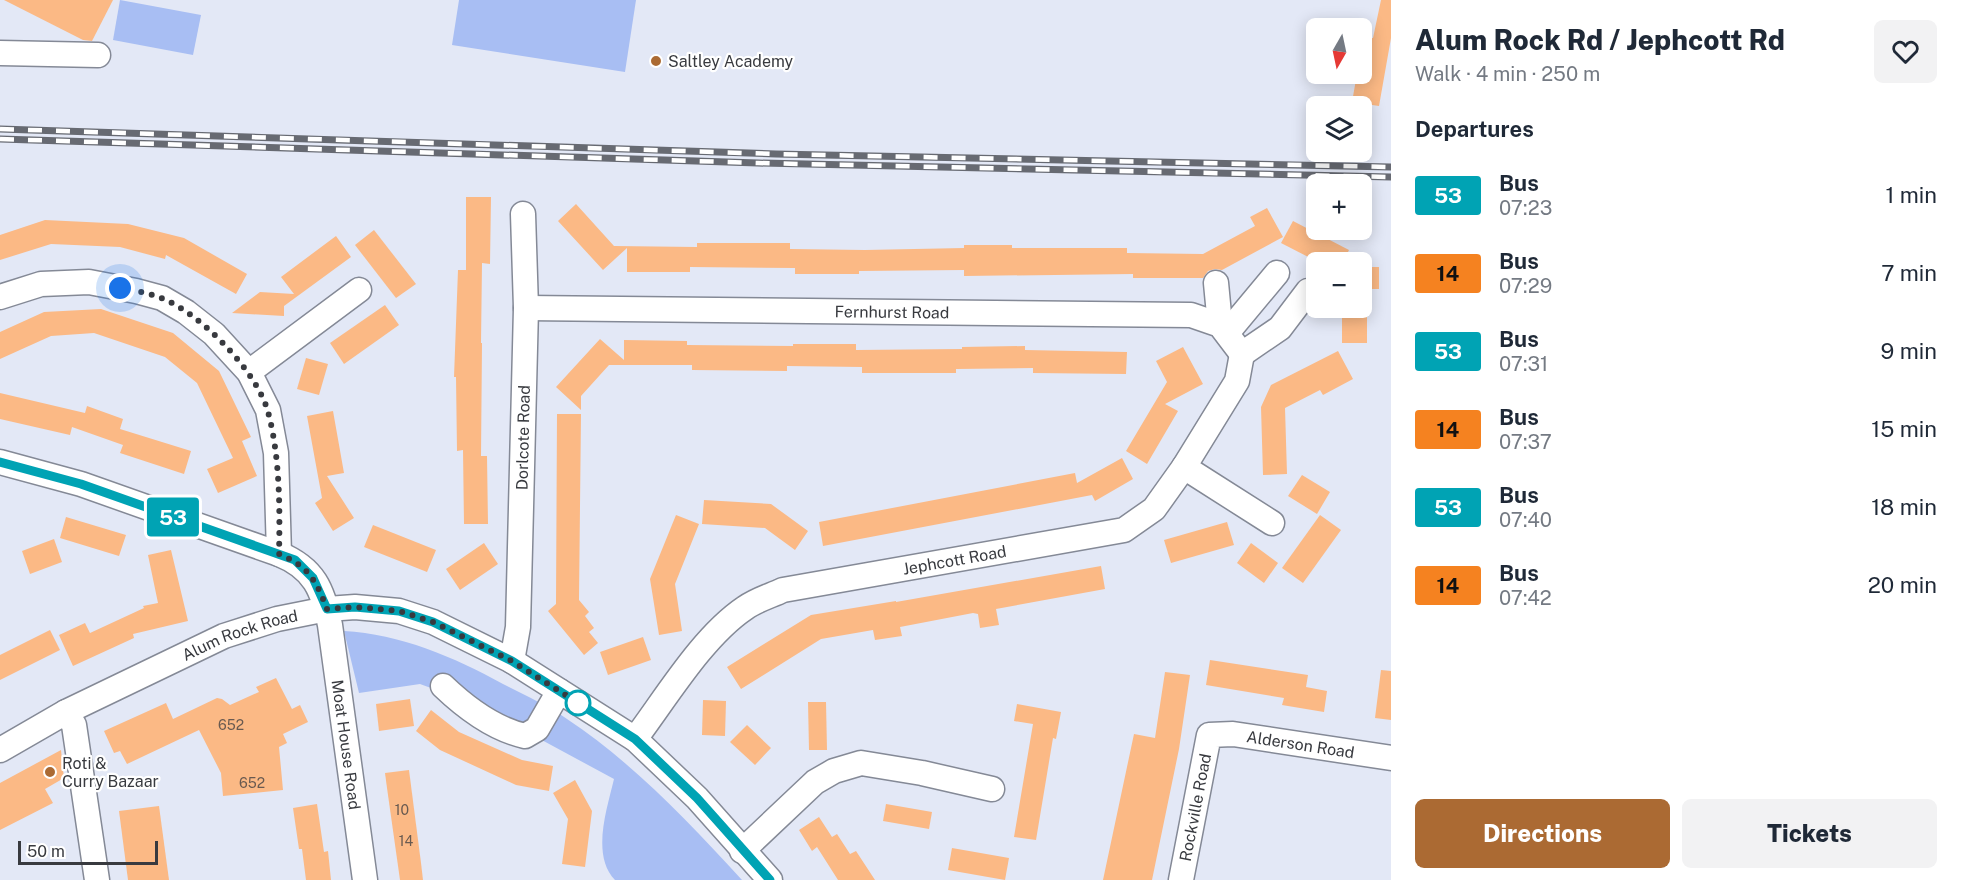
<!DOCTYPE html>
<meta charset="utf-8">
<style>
:root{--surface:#fff;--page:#f2f2f3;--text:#1f2937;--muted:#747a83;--accent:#ab6a33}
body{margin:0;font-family:"Public Sans",sans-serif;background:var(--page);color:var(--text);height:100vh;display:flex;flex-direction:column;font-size:22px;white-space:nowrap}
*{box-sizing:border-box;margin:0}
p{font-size:20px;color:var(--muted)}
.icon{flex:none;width:33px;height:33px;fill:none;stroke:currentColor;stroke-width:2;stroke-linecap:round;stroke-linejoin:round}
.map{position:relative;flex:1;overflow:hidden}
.drawer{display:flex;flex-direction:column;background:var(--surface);width:570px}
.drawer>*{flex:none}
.badge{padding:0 12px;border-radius:4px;font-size:21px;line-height:39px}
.needle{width:39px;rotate:189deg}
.tools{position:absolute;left:1306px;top:18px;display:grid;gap:12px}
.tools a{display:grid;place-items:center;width:66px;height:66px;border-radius:9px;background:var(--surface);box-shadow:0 3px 15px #0003;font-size:30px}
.scale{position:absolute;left:18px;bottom:15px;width:140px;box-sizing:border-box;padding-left:6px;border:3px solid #383a3f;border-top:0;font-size:16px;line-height:21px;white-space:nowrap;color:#383a3f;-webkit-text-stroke:4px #fff;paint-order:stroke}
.you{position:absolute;width:30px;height:30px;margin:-15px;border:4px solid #fff;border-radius:50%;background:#1a73e8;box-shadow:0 0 0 9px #1a73e833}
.map>.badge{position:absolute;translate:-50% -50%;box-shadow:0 0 0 3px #fff}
h2{padding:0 24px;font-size:22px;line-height:54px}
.round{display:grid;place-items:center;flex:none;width:63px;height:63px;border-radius:9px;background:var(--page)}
.overview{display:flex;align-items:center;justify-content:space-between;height:102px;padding:0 24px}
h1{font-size:28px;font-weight:800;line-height:45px}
.action{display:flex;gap:12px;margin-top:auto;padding:12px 24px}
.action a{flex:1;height:69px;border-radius:9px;background:var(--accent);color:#fff;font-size:24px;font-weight:800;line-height:69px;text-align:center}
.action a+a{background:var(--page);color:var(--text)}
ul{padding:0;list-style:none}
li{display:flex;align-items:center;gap:18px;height:78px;padding:0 24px}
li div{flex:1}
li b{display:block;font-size:22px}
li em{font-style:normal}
li .badge{min-width:66px;font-weight:700;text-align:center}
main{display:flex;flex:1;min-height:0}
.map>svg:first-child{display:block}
.green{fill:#a8bef3}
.building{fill:#fbb985}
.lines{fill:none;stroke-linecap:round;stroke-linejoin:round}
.minor-casing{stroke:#848996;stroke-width:27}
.minor{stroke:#fff;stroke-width:24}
.rail-casing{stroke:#676a72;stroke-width:7}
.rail{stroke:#fff;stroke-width:4.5;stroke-dasharray:14;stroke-linecap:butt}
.line-casing{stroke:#fff;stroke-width:14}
.line{stroke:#00a3b4;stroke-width:9}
.walk{stroke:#383a3f;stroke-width:6;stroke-dasharray:0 10.8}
.poi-dot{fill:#ab6a33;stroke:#fff;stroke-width:2}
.stop-dot{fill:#fff;stroke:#00a3b4;stroke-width:3}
.labels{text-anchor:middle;stroke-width:4.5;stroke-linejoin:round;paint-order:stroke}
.number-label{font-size:14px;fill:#695a50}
.poi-label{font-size:16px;fill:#383a3f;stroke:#fff;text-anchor:start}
.street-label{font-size:16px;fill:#383a3f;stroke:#fff}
</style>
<main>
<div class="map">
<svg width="1391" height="880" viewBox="0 0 1391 880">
<rect width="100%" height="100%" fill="#e3e8f6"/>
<g class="green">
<path d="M120,0l81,15 -8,40 -80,-15z"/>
<path d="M459,0h177l-11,72 -173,-27z"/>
<path d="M344,631c56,3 110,26 159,53 21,11 44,21 64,35 66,44 121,102 175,161h-127c-24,-25 -8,-71 -1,-101l-139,-75 -55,-20 -61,9z"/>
</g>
<g class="building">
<path d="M4,0h109l-21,41 -9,-1z"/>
<path d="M1381,0h10v38l-12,68 -27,-4 5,-28h5l1,-37 10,1z"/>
<path d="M466,197h25l-1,67 -8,-1 -1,80h1l-1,113h6l1,68h-24l-1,-74 -6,1 -1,-74h-2l4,-107h8z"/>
<path d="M576,204l38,42 83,1v-4h93v6l75,1 99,-2v-3h48v3h115v5l76,1 52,-28 -5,-9 17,-9 16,29 -61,33 -7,-1 -7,2 -5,7h-70v-4l-169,2v-6l-105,1v3h-64v-6l-105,-1v5h-63v-24l-24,22 -45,-49z"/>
<path d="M45,220l83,4 56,14 63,36 -11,20 -70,-39 -1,4 -45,-12 -69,-3 -51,16v-25z"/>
<path d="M1293,221l56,29 -6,12h-25l-37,-19z"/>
<path d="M374,230l42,54 -20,14 -41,-53z"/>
<path d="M336,236l15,21 -67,49v10l-52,-3 28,-21 34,2 -13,-17z"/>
<rect x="1362" y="267" width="17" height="22"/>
<path d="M385,305l14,20 -55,39 -14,-21z"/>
<rect x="1342" y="308" width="25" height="35"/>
<path d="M101,309l72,24 46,38 32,66 -9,4 15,35 -39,17 -11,-24 26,-11 -36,-75 -32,-26 -71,-24 -43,3 -51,23v-27l44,-20z"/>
<path d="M600,339l24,21v-20l63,1v4l106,1v-2h63v6l106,-1v-2l63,-1v4l102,2 -1,22 -93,-1v-5l-77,1v4h-94v-6l-75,-1v5l-95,-1v-5h-83l-28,31v14l-25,-23z"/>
<path d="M1183,347l20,37 -38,20 13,7 -31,53 -21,-13 41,-69 -11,-21z"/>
<path d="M1338,351l15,28 -30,16 -3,-5 -35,18 2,66 -24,1 -2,-68 10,-22z"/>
<path d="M306,358l22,6 -9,31 -22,-6z"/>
<path d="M0,393l85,20 2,-7 36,13 -3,10 71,22 -7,23 -64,-21 3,-8 -51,-18 -2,8 -70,-16z"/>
<path d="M333,411l11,62 -17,3 27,42 -21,13 -18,-28 7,-5 -15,-82z"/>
<path d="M557,414h24l-2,186 10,12 -4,4 9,12 -5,4 9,11 -14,12 -36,-44 8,-7z"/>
<path d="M1122,458l11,21 -38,22 -3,-6 -269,51 -4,-24 256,-49 2,10z"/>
<path d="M1302,475l28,17 -13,22 -29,-18z"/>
<path d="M704,500l67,4 37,27 -13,19 -30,-22 -63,-4z"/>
<path d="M676,515l23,9 -24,60 7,47 -23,4 -9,-56z"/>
<path d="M1320,515l21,15 -38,53 -21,-15z"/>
<path d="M66,517l60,18 -7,21 -59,-18z"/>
<path d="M1227,522l7,23 -63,18 -7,-23z"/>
<path d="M373,525l63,25 -9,22 -63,-25z"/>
<path d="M54,539l8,23 -32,12 -8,-23z"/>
<path d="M484,543l14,21 -38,26 -14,-21z"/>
<path d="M1251,543l27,20 -14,20 -27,-20z"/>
<path d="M171,550l17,71 -55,13 1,4 -61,28 -14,-31 26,-12 5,10 54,-25 -1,-2 15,-3 -10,-48z"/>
<path d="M1101,566l4,23 -109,20 3,16 -19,3 -2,-14 -5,-1 -73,14 2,9 -27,4 -2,-10 -52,9 -80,50 -14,-22 84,-52 85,-14v1z"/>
<path d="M50,630l10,20 -60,30v-25z"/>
<path d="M643,637l8,23 -43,15 -8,-23z"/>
<path d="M1210,660l98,15 -2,12 21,4 -3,21 -42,-7 2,-7 -78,-13z"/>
<path d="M1381,670l10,1v49l-16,-2z"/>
<path d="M1165,672l25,3 -11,74 -27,131h-49l31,-146 21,4z"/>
<path d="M276,678l16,31 8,-4 8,17 -25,12 4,9 -8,4 4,43 -60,6 -2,-23 -22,-43 -72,34 -7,-13 -6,2 -10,-22 62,-28 7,16 44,-21 5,1 8,6 29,-13 -3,-5z"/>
<path d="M410,699l4,27 -35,5 -3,-27z"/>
<path d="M703,700l23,1 -1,35 -23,-1z"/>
<path d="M808,702h18l1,48h-18z"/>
<path d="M1017,704l44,8 -5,27 -3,-1 -17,102 -22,-3 19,-113 -19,-3z"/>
<path d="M431,710l28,22 63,28 31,6 -4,25 -33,-6 -76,-35 -24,-19z"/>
<path d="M747,725l24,23 -16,17 -25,-23z"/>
<path d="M61,750l3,28 -19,11 8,14 -53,27v-47z"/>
<path d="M409,770l12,93 2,17h-23l-13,-92 -2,-15z"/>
<path d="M575,780l17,31 -7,56 -23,-3 6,-45 -15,-26z"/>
<path d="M317,804l7,48 4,-1 3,29h-25l-4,-31h-3l-6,-41z"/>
<path d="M886,804l46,8 -3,17 -46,-8z"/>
<path d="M159,806l10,74h-41l-9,-69z"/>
<path d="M819,817l13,20 5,-3 13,20 6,-3 19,29h-37l-21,-33 -5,4 -13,-21z"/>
<path d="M952,848l57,10 -4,22 -57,-10z"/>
</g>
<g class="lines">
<defs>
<g id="minor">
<path d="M0,53l98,2"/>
<path d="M1216,283l4,42"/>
<path d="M0,297l41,-13 48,-2 47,9 26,7 24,14 28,22 35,38 19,38 8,43 3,101"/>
<path id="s1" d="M526,308l665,7 29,10 22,29"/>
<path d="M1227,333l50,-60"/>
<path d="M1242,354l38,-26 28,-37"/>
<path d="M249,372l110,-82"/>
<path id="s2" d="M0,462l81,22 198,70c35,14 44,36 51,71l35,255"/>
<path d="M1184,467l88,56"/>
<path id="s3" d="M512,661l6,-34 8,-319 -3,-94"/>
<path d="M443,686c23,22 51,43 82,50l12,-7 22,-38"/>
<path d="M66,712l8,13 23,155"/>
<path id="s4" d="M635,739c31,-41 67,-102 110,-131 11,-8 25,-12 38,-18l341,-60 30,-21 30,-42 53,-86 5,-27"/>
<path id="s5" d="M0,750l66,-38 158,-76 53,-17 50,-10 28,-2 44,4 34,11 79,39 123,78 62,59 73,82"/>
<path d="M742,851l73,-69 19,-11 27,-8 61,10 70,16"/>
<path id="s6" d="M1181,880l28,-145 24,-1 158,24"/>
</g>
</defs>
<use href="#minor" class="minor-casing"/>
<use href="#minor" class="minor"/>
<defs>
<g id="rail">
<path d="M0,129l776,25 615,13"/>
<path d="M0,139l758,24 633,14"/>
</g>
</defs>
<use href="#rail" class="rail-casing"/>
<use href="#rail" class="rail"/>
</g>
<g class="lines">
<defs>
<path id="line" d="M0,462l81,22 214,76 18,18 14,31 28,-2 44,4 34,11 79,39 123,78 62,59 73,82"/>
</defs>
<use href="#line" class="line-casing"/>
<use href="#line" class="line"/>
<path class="walk" d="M120,288c14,2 28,5 41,10 39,15 96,73 107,114 12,44 12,97 11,142 29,12 37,26 48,55l28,-2 44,4 34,11 79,39 66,42"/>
</g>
<g class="poi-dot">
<circle cx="656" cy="61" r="6"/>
<circle cx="50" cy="772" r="6"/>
</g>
<circle class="stop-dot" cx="578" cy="703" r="12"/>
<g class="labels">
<g class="number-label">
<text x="231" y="730">652</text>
<text x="252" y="788">652</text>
<text x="402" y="815">10</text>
<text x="406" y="846">14</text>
</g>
<g class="poi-label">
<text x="668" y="67">Saltley Academy</text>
<text x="62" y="769">Roti &amp;<tspan x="62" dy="18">Curry Bazaar</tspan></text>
</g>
<g class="street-label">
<text dy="6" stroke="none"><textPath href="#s1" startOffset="366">Fernhurst Road</textPath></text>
<text dy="6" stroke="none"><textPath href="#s3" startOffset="224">Dorlcote Road</textPath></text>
<text dy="6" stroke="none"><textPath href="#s4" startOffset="388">Jephcott Road</textPath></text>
<text dy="6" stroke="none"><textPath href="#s5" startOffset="267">Alum Rock Road</textPath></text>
<text dy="6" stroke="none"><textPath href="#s2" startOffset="507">Moat House Road</textPath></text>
<text dy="6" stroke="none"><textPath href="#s6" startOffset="240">Alderson Road</textPath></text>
<text dy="6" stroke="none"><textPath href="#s6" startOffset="74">Rockville Road</textPath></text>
</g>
</g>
</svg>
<div class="tools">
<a><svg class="needle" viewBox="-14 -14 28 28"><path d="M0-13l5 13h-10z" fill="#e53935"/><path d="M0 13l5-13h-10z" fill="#747a83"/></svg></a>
<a><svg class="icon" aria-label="layers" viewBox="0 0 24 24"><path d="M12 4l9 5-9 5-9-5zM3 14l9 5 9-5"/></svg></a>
<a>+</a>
<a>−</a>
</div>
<div class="scale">50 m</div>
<div class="you" style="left:120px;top:288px"></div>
<b class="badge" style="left:173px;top:517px;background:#00a3b4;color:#fff">53</b>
</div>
<section class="drawer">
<div class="overview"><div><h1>Alum Rock Rd / Jephcott Rd</h1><p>Walk · 4 min · 250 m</p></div><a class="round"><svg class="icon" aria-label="heart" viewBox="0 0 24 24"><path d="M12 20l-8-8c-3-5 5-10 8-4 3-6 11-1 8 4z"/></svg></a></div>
<h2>Departures</h2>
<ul>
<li><span class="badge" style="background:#00a3b4;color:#fff">53</span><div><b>Bus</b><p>07:23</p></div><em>1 min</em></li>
<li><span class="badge" style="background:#f58220;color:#111">14</span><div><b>Bus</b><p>07:29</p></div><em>7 min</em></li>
<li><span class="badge" style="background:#00a3b4;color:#fff">53</span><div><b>Bus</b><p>07:31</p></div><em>9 min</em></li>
<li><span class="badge" style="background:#f58220;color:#111">14</span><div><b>Bus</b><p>07:37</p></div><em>15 min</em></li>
<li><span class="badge" style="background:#00a3b4;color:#fff">53</span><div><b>Bus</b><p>07:40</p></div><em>18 min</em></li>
<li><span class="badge" style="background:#f58220;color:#111">14</span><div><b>Bus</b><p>07:42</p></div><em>20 min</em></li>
</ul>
<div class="action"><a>Directions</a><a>Tickets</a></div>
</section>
</main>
